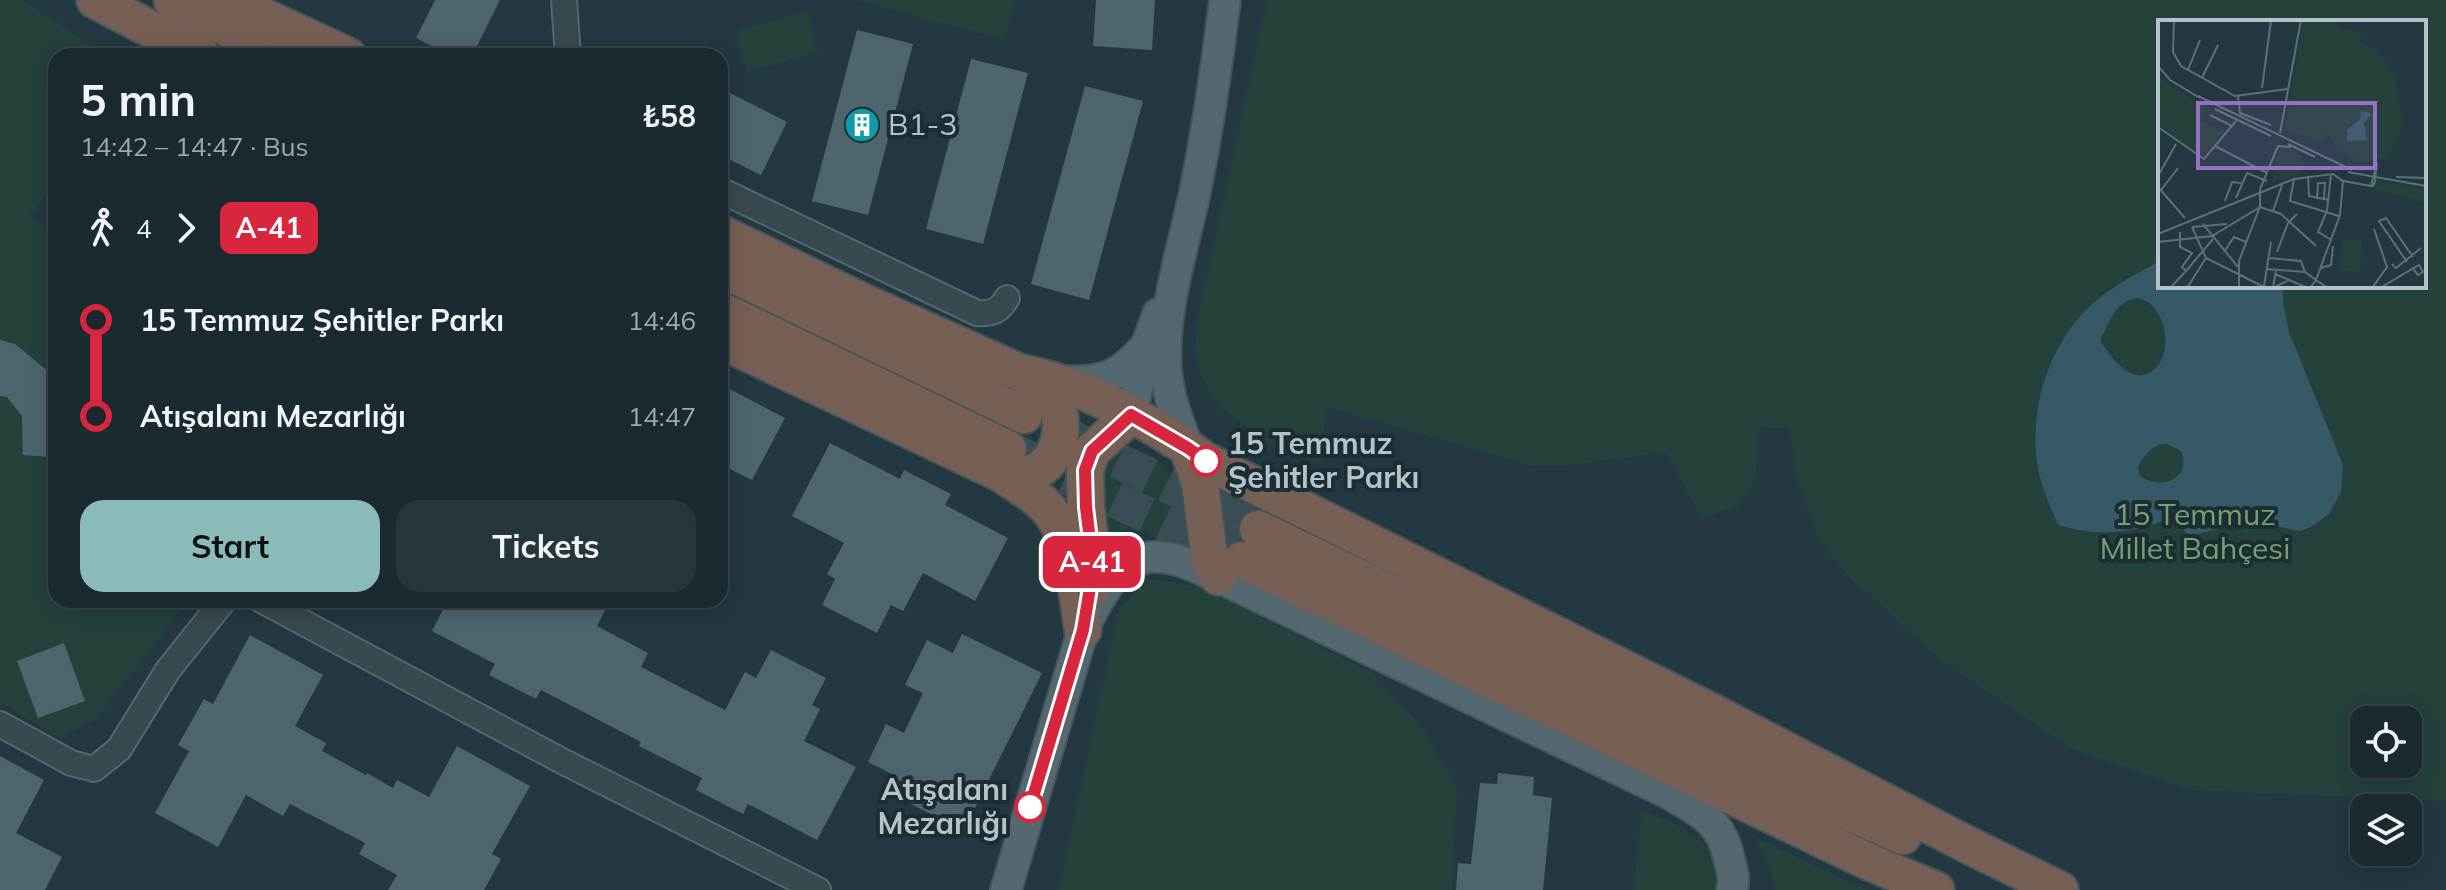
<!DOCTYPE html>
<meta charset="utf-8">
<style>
:root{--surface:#1a2a30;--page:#27363c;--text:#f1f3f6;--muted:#9fa7ab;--line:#38464c;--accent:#8bbbb9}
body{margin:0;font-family:Mulish,sans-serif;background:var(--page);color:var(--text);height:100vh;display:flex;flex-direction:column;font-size:30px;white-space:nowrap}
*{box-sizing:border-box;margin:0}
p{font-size:26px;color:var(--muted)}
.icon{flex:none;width:44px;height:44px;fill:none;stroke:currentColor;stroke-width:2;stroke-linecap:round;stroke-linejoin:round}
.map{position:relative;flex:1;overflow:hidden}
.sheet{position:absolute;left:48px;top:48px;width:680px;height:560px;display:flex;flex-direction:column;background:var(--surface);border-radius:24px;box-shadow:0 4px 20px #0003,0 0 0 2px var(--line)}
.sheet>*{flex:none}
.badge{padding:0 16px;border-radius:12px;font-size:28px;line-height:52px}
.controls{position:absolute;left:2350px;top:706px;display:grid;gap:16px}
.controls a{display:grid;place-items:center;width:72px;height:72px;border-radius:16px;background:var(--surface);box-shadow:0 4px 20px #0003,0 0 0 2px var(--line);font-size:40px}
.map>.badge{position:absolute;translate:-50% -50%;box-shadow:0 0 0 4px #fff}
.legs{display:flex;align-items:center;gap:12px;height:88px;padding:0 32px;font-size:26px}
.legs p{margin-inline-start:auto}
.overview{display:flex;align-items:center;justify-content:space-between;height:136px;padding:0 32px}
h1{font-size:44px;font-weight:700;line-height:60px}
.cta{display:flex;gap:16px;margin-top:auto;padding:16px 32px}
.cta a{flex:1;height:92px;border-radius:24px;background:var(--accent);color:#111;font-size:32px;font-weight:700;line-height:92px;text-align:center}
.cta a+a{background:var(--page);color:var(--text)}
ul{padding:0 32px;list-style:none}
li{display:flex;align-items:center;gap:28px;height:96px;font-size:30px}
li i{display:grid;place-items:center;width:12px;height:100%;margin:0 10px;background:currentColor}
li i::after{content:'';width:20px;height:20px;margin:-10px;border:6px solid;border-radius:50%;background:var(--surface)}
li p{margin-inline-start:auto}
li:first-child i{background:linear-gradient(#0000 50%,currentColor 0)}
li:last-child i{background:linear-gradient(currentColor 50%,#0000 0)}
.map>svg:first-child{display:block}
.green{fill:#25413c;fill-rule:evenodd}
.water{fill:#365967;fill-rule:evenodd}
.building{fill:#4e656d}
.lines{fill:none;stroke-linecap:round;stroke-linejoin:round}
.highway-tunnel{stroke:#394d55;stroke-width:36;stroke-dasharray:36 18;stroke-linecap:butt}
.minor-casing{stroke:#56666d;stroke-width:28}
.major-casing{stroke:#44555b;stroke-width:34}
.highway-casing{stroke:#42535a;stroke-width:40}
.minor{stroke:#38494f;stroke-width:24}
.major{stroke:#55686f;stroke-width:30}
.highway{stroke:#765f54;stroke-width:36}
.line-1-casing{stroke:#fff;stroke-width:18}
.line-1{stroke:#d7263d;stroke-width:12}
.stop-1-dot{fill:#fff;stroke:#d7263d;stroke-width:4}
.labels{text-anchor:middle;stroke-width:8;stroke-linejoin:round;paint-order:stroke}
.poi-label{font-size:30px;fill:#b4c3ca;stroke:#1c2e34;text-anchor:start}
.stop-label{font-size:30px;font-weight:bold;fill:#b4c3ca;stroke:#1c2e34;text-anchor:start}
.park-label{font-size:30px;fill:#74a171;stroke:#1c2e34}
.inset-road{fill:none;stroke:#5d7077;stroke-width:2}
.view{fill:#9570c4;fill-opacity:0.15;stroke:#9570c4;stroke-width:4}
.inset-edge{fill:none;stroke:#b4c3ca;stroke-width:4}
</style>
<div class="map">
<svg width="2446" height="890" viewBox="0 0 2446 890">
<rect width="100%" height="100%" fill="#233840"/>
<g class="green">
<path d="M0,0h22l87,56h-53v122l-26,40 26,16v366h133l-96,121 -34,17 -59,-36z"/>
<path d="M856,0h159l-11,40z"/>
<path d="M1267,0h1179v801l-255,-11 -119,-40 -131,-90 -90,-81 -31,-39 -25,-66 -5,-45 -32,-2 -2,49 -18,31 -37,11 -35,-66 -102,14h-32l-206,-59 -5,58 -52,-21 -48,-36 -19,-29 -7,-28 3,-34zM2160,22h264v264h-264zM2364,720h44v44h-44z"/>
<path d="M807,11l11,41 -71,20 -11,-41z"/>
<path d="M1124,449c7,1 18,0 25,4 32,19 30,60 33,92l-53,-17 -19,10 -10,-59 6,-20z"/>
<path d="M1151,579l51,8 171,86 50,56 34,59 -5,102h-393l60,-283z"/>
<path d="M1642,811c37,12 49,20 77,47l-1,32h-84z"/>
<path d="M1752,835l82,40 36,15h-95l-7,-29z"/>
</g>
<path class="water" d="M2160,261v25h123v16l6,30 54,133 -2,27 -12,22 -18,13 -11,4 -49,-10 -62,15 -17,-19c-39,17 -73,20 -114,8 -7,-17 -15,-34 -19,-52 -12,-57 7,-124 49,-165 20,-20 48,-34 72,-47zM2137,298c13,3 17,8 23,19 17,35 -9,77 -40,49 -8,-7 -14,-17 -20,-25 9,-18 14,-39 37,-43zM2167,444l14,7c17,46 -67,36 -36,5 7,-8 11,-12 22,-12z"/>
<g class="building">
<path d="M435,0h65l-28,56h-21l-35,-18z"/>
<path d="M1096,0h59l-3,50 -59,-4z"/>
<path d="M857,30l56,14 -45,171 -56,-14z"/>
<path d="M971,59l57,14 -45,171 -57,-15z"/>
<path d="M1085,86l58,15 -54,199 -58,-16z"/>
<path d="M720,88l67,34 -26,53 -41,-20z"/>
<path d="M0,340l15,4 40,33 1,25 -7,3 1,52 -27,-2 -1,-39 -15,-19 -7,-1z"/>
<path d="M720,384l65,34 -33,62 -32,-16z"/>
<path d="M830,443l70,36 4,-9 47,24 -6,11 63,33 -33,63 -52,-28 -20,38 -12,-6 -14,28 -55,-28 13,-26 -8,-5 17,-31 -52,-27z"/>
<path d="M448,600h162l-13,26 51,27 -7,14 84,43 20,-38 11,6 15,-28 55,28 -14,27 8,4 -16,32 52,26 -39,73 -69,-36 -5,10 -47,-24 6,-12 -63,-32 2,-4 -100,-52 -5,9 -47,-24 6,-11 -63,-33z"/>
<path d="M962,634l80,39 -78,157 -76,-37 8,-17 -28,-14 18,-38 18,9 19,-40 -18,-8 22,-45 26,13z"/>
<path d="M250,635l73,40 -28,51 31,17 -4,8 44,24 1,-2 26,15 4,-8 32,17 28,-51 73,40 -38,68 9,5 -17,31h-96l9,-15 -38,-21 6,-11 -75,-39 -7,12 -37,-21 -28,52 -63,-34 34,-62 -11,-6 26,-46 9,5z"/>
<path d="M64,643l21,58 -47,17 -21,-57z"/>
<path d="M0,756l44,24 -28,53 46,24 -17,33h-45z"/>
<path d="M1498,773l36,4 -1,18 19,3 -9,92h-87l2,-27 13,1 9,-81 17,1z"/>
</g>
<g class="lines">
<g class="highway-tunnel">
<path d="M1069,437l189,92"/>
<path d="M1017,453l214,102"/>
</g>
<defs>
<g id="minor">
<path d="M564,0l4,56"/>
<path d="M720,190l257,123c16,1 22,-2 30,-15"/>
<path d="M261,600l303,162 254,128"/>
<path d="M0,724l71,39 23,6 25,-20 49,-79 56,-70"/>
</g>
<g id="major">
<path d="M1062,381c42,2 57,-4 85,-36"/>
<path d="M1131,415l16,-70 11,-31"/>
<path d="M1188,448c-7,-19 -15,-38 -19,-58 -13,-63 13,-136 26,-198 13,-63 22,-128 30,-192"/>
<path d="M1006,890l77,-260c14,-30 36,-76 76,-73 21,1 41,12 59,20l450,216c31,18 54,28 61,66 3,11 6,20 3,31"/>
</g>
<g id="highway">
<path d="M95,0l107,56"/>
<path d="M172,0l109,56"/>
<path d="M228,0l120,56"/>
<path d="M720,233l143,69 158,71c13,8 27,14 34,28 12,23 5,60 -21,71 -9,3 -22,2 -32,2"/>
<path d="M720,268l304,147"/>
<path d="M720,310l288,139"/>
<path d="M720,340l282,134c16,12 39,23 50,40 21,28 25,82 31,116"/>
<path d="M1021,373c57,9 138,53 185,88l508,252 254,132 92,45"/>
<path d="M1188,448l12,36 10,77 8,16"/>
<path d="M1258,529l585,281 60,26"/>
<path d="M1242,560l625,301 69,29"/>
<path d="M1090,591l2,-34 -6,-50 -1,-37 7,-19 39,-36"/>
</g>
</defs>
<use href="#minor" class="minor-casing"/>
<use href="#major" class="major-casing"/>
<use href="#highway" class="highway-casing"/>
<use href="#minor" class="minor"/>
<use href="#major" class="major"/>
<use href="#highway" class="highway"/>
</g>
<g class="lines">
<defs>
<path id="line-1" d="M1030,807l53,-177 7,-42 2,-31 -6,-50 -1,-37 7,-19 39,-36 57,33 18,13"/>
</defs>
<use href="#line-1" class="line-1-casing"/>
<use href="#line-1" class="line-1"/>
</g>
<defs>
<symbol id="building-disc" viewBox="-11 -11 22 22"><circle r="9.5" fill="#0f9aa8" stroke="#1c2e34"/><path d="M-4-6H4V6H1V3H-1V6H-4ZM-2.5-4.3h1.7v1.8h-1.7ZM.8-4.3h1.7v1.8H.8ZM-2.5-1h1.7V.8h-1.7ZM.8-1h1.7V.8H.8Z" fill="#fff"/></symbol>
</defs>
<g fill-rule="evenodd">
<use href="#building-disc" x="842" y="105" width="40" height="40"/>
</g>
<g class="stop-1-dot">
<circle cx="1206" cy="461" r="14"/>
<circle cx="1030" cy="807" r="14"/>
</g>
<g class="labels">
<g class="poi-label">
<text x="888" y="135">B1-3</text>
</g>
<g class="stop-label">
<text x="1228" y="454">15 Temmuz<tspan x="1228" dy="34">Şehitler Parkı</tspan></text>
<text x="1008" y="800" text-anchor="end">Atışalanı<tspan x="1008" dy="34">Mezarlığı</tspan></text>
</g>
<g class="park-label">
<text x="2195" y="525">15 Temmuz<tspan x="2195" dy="34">Millet Bahçesi</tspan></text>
</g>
</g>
<g transform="translate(2158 20)">
<rect width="268" height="268" fill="#233840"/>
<path d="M145,0h24l35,15 -3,7 16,7 20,26 8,49 -17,35 -29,2 -18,-10 -12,-17 -6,7 -36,-10zM0,57l49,31 -7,11 23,14 -19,23 -29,-16 -17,-18zM127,126l16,10 2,16 9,1 -40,9 7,-35zM219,161l49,8v14l-52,-14zM184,220h20l-2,32 -19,-1z" fill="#25413c"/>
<path d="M203,91l11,2 -8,10 3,17 -20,1v-11l13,-11z" fill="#365967"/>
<path class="inset-road" d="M16,0l-1,32 8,14 54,30 53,-7M0,46l12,14 30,18M30,50l12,-30M44,58l16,-33M104,68l9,-68M40,76l154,74M80,76l2,17 31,12M57,89l56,27M52,95l22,11M0,107l46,32 32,-38M122,113l21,-113M130,124l27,13M57,126l52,27M219,143l-2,19 -2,4h-2zM190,152l78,14M0,156l18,-32M150,156l1,20 20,4M238,157l30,1M136,159l-4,22 49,15M0,167l27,31M3,170l17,-22M78,178l11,-25 20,8M159,179l1,-16h7l-1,17M67,181l7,-19 9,1M102,187v-18l18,-43 13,1M115,191l9,-26M169,191l-9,21 14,8M169,191l4,-37M45,204l35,43M34,207l14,31 60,30M34,207l35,-3M0,214l136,-55 39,-5 10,7M0,222l54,-6 48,-29 21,7 35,32M66,232l10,-15 12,5M119,232l11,-29 9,-9M111,238l32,3 4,11M249,242l-28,-41 7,-3 27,39M234,244l4,4 25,-20M163,248l10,-3 2,-19M109,249l38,3 11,8 -6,8M118,250l-3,18 16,-8M28,251l27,-32M117,254l33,14M106,266l7,-44M12,268l16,-17 -4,-4 10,-14 -12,-6v-15M29,268l19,-30M81,268v-27l22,-57M170,268l-12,-8 24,-65 3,-34 28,5M214,268l15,-21 -13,-38M222,268l39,-23 4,7 -5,3 -5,-6"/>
<path class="view" d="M40,83h177v65h-177z"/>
<rect width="268" height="268" class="inset-edge"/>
</g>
</svg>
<div class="controls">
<a><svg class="icon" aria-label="locate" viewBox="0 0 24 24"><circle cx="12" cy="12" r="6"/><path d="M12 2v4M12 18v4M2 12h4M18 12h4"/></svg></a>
<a><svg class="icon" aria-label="layers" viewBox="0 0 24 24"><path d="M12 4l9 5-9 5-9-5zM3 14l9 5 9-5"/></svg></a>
</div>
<b class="badge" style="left:1092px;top:562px;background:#d7263d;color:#fff">A-41</b>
<section class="sheet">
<div class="overview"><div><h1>5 min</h1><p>14:42 – 14:47 · Bus</p></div><b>₺58</b></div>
<div class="legs"><svg class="icon" aria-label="walk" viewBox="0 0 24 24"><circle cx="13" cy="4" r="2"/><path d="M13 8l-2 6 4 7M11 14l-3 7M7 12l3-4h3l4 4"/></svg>4<svg class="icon" aria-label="forward" viewBox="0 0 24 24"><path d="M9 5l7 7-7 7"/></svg><b class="badge" style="background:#d7263d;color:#fff">A-41</b></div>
<ul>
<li><i style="color:#d7263d"></i><b>15 Temmuz Şehitler Parkı</b><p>14:46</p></li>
<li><i style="color:#d7263d"></i><b>Atışalanı Mezarlığı</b><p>14:47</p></li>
</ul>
<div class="cta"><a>Start</a><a>Tickets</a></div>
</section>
</div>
